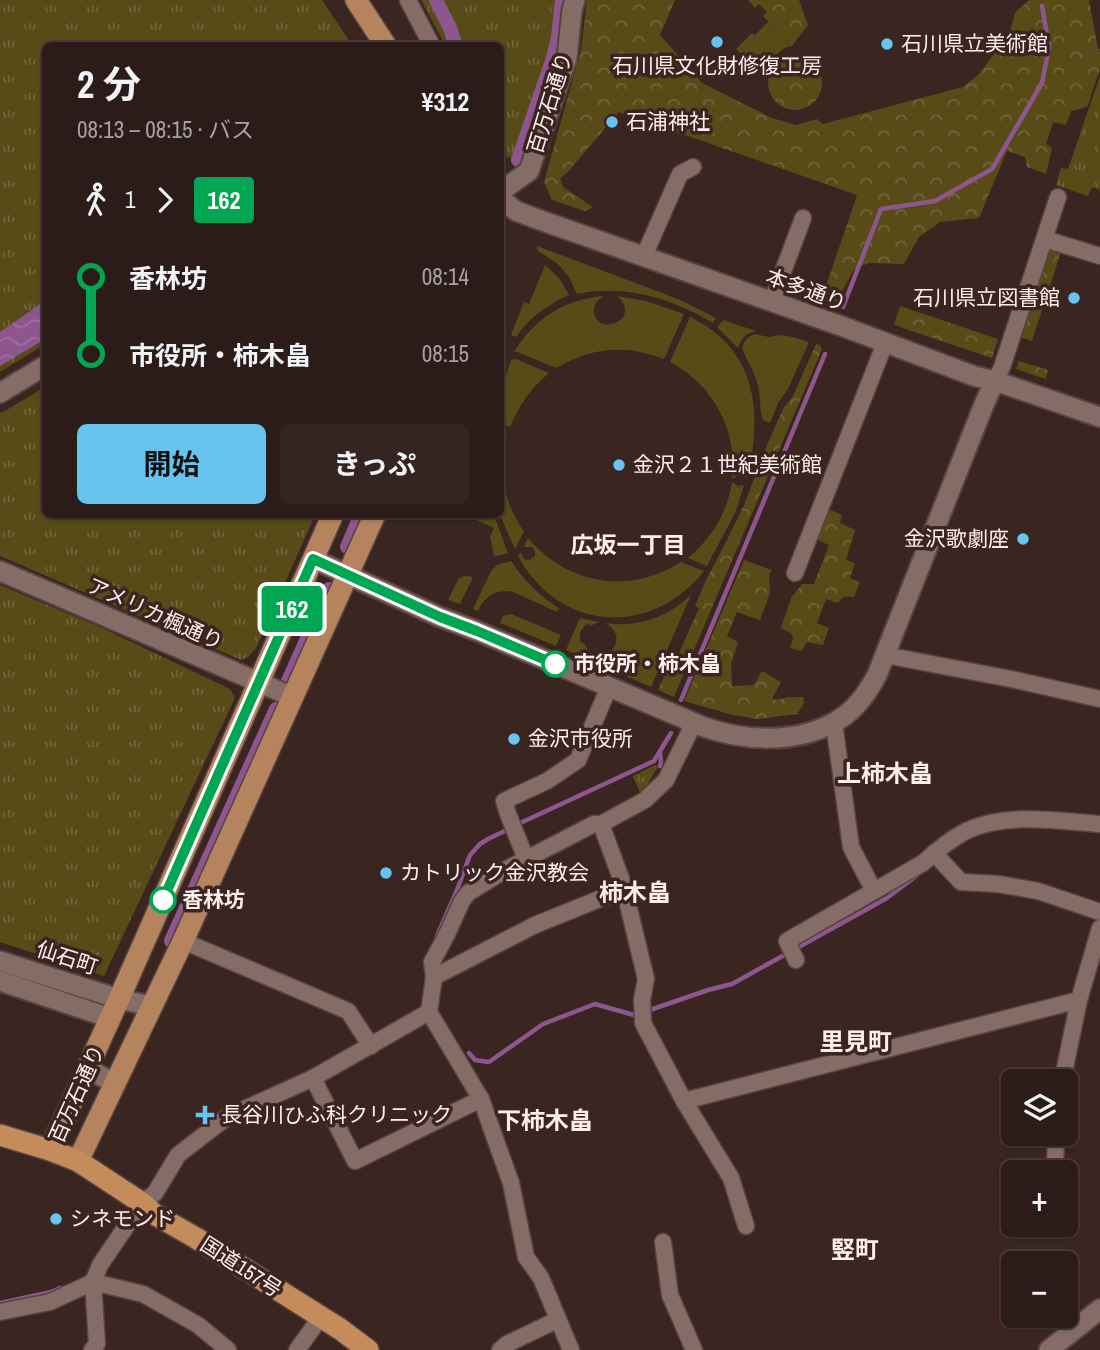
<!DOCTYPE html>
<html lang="ja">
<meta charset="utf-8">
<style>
:root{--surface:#2c1c19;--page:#342522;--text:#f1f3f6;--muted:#a6a1a2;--line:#483a38;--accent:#66c4ef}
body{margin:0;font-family:"Archivo Narrow","Noto Sans JP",sans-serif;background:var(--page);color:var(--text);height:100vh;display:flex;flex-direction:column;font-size:26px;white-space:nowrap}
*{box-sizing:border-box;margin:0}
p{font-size:23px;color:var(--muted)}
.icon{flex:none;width:38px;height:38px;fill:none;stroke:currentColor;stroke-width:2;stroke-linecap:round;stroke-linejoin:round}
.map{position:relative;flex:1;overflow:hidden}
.panel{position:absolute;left:42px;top:42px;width:462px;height:476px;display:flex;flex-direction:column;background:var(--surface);border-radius:10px;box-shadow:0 2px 5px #0004,0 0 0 2px var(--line)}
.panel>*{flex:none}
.badge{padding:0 14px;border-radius:5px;font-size:24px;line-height:46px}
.controls{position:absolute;left:1001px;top:1069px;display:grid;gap:14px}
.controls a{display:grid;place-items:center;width:77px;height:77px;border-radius:10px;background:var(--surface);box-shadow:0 2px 5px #0004,0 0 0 2px var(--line);font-size:35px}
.map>.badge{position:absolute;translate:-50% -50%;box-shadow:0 0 0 4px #fff}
.legs{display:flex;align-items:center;gap:10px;height:77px;padding:0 35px;font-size:23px}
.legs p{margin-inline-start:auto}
.summary{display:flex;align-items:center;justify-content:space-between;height:119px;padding:0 35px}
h1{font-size:38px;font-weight:700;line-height:52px}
.cta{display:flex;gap:14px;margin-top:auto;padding:14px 35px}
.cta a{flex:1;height:80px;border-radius:10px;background:var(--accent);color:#111;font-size:28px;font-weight:700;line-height:80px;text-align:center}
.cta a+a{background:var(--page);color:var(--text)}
ul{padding:0 35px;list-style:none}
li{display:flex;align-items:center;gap:24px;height:77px;font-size:26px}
li i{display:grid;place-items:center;width:10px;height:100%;margin:0 9px;background:currentColor}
li i::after{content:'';width:18px;height:18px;margin:-9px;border:5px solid;border-radius:50%;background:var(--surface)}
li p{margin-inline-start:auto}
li:first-child i{background:linear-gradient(#0000 50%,currentColor 0)}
li:last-child i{background:linear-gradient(currentColor 50%,#0000 0)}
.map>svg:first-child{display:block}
.green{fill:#584b18}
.forest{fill:url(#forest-crowns)}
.park{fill:url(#park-tufts)}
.water{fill:url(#water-waves)}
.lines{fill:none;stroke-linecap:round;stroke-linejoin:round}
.stream{stroke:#8e568f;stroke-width:4.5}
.canal{stroke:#8e568f;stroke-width:14}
.minor-casing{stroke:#564441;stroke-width:19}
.tertiary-casing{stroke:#564441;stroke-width:23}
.primary-casing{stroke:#564441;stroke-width:24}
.trunk-casing{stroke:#564441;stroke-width:24}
.minor{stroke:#856c67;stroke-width:16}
.tertiary{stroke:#856c67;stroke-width:19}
.primary{stroke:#b5845e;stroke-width:21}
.trunk{stroke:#c58c5b;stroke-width:21}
.line-1-casing{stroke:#fff;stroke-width:16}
.line-1{stroke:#00a651;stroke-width:10}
.poi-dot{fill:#66c4ef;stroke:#3b2521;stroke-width:2.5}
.stop-1-dot{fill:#fff;stroke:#00a651;stroke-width:3.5}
.labels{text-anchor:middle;stroke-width:7;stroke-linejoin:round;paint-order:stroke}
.poi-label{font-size:21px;fill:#feefec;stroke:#3b2521;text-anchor:start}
.street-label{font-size:21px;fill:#feefec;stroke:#3b2521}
.stop-label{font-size:21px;font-weight:bold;fill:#feefec;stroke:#3b2521;text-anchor:start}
.neighbourhood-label{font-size:23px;font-weight:bold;fill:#feefec;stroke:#3b2521}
.quarter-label{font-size:24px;font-weight:bold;fill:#feefec;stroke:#3b2521}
</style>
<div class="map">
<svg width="1100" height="1350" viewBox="0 0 1100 1350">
<defs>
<pattern id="forest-crowns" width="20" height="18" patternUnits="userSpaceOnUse" patternTransform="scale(1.75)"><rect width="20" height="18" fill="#584b18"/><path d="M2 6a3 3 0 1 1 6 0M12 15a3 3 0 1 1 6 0" fill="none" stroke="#71653a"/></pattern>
<pattern id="park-tufts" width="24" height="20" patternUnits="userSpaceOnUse" patternTransform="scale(1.75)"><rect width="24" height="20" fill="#584b18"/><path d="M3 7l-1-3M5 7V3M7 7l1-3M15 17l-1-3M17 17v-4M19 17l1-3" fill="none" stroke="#71653a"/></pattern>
<pattern id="water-waves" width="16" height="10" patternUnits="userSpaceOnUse" patternTransform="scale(1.75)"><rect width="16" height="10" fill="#8e568f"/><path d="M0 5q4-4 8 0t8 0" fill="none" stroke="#9f6f9f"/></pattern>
</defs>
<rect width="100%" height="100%" fill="#3b2521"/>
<g class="green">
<path d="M768,22l22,24c-14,5 -20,16 -28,29l-26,-26 16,-16 3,2z"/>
<path d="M537,246l141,53 38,19 -3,5c-41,-25 -89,-39 -136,-29l-8,-17 -11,-13 -20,-13z"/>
<path d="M545,265l14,13 10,17c-22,10 -39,22 -53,42l-5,-2 13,-33 5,2z"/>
<path d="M604,296c-5,3 -9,6 -10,13 -1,30 51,11 23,-13l29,5 38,13 -20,45c-39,-15 -72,-12 -108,9l-38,-16h-4c20,-33 51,-53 90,-56z"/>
<path d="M690,317c66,31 74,96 57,161l-7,-4 -8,5c6,-49 -19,-94 -62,-117z"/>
<path d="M723,320l33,11c-11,3 -14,6 -18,17l-21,-21z"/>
<path d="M755,334l14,3 12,-2 12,2 16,5 -21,47 -10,14 -8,20 -7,-3c-4,-10 -2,-23 -5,-34 -3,-14 -11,-25 -16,-38 3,-8 5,-11 13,-14z"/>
<path d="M516,359l33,14c-18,15 -30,32 -39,54l-9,-4v-33l10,-30z"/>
<path d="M501,431l6,3c-9,34 -4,68 17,97l-9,18 -15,-34z"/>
<path d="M732,482l6,4 6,-1 -8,26 -29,55 -19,-8c24,-20 39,-45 44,-76z"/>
<path d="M465,515h29l14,38 -7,2 -7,1 -4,-19 4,-9z"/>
<path d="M528,538c40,47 101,57 153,24l23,9c-53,67 -145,61 -186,-15l3,-4 3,7 5,1 6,-4v-5l-3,-4h-8z"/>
<path d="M511,561c13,19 28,35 48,47l-2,4 -44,-20c-16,-3 -28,3 -35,19l-5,-2 18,-38 6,-6z"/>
<path d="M691,595l-40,92 -85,-37 14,-32 19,4 -9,4 -2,-3c-7,5 -10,12 -7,20h3c12,30 51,-1 22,-20 32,5 62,-6 85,-28z"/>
<path d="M511,614l50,21 -5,11 -56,-23 3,-7z"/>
</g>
<g class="forest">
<path d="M587,0h88l-15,35 42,48 70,35 24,7 21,-6 6,5 140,-37 16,-13 31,-42 5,-19 14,-13h60l9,49h2v20l-13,38 -16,4 -5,14 -13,-3 -7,22 6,4 -6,26 -19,-7 -2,-10 -18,-6 -28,67 -39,4 -21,15 -15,27 -35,-1 -15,6 -18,34 -14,-5 35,-103 -238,-83 -53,62 -6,4 3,9 30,20 -8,4 -33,-11 -8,-18 37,-132z"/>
<path d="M748,0h51l9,25 -17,22 -28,-31 4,-4 -8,-8 -4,4z"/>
<circle cx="795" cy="83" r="27"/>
<path d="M1046,247l15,5 -29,89 -15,-5z"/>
<path d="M900,306l98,33 -6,19 -98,-33z"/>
<path d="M816,344l4,1 2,4 -148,348 -16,-7 9,-20 4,1 28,-63 -4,-2 11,-26 22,-42 17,-35 19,-51 19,-43 10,-13z"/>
<path d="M1019,361l29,9 -2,9 -30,-10z"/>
<path d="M826,508l16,7 -2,8 15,7 -9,30 9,3 -5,15 10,4 -6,15c-7,-1 -12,-1 -16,6l-12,-4 -9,24 12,5 -6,17 -16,-3 -6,9 -11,-3 3,-10 -2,-5 -10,-5 10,-30 11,-14h12l15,-39 -15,-7z"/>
<path d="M744,560l28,10 -3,6 1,17 -10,27 -23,-8 -10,24 11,6 -7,22 1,22 22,-1 8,-14 19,11 -9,17 5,1 12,-3h14l1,6 -7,11 -40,5 -24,-4 -49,-14z"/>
<path d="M465,576l8,1 -13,27 -12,-4 11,-22z"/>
</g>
<g class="park">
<path d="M0,0h322l30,45 -306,1 -1,298 -45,28z"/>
<path d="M421,0h140l-4,36 -5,22 -35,103 -16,-7 -1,-108 -55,-1z"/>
<path d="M1100,76v114l-8,-3 -4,9 -32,-11 5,-17 7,1z"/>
<path d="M45,387l1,127 269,1 -59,133 -8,9 -7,3 -241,-104v-143l5,-2z"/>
<path d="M0,585l100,42 130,62 5,9 -131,278 -104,-34z"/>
<path d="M655,765l3,1 -17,29 -8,-19z"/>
</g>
<path class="water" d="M45,301v38l-45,27v-34z"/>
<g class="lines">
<g class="stream">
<path d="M843,307l38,-98 54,-8 57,-32 50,-86 7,-36 -7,-41"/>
<path d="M681,700l144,-346"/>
<path d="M660,766l1,-4 -1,-10"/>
<path d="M516,825l138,-64 17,-28"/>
<path d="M437,936l20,-46 13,-35 10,-11 8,-5 21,-10"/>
<path d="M647,1011l61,-21 24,-6 155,-86 37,-28"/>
<path d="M469,1053l6,7 14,2 54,-38 52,-20 39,11 3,-1"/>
<path d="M0,1303l51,-11 9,-4"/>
</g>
<g class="canal">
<path d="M436,0l14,28 6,18"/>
<path d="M518,160l35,-102 5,-21 4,-37"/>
<path d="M347,547l14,-33"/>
<path d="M288,681l41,-92"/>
<path d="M171,941l105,-232"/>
</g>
<defs>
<g id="minor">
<path d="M408,0l24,46"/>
<path d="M1045,239l55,17"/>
<path d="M644,256l36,-82 13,-7"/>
<path d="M772,301l31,-83"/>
<path d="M995,381l7,-14 56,-170"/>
<path d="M795,573l90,-230"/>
<path d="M885,655l126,24 89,20"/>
<path d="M834,723l17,124 23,44"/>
<path d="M601,824l22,60 23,95 -4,21 1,23 41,78 47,77 15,48"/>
<path d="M934,853l27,29 37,2 40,7 62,21"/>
<path d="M526,859l-18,-45 -4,-13 43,-20 31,-21 31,-73"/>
<path d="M183,941l165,70 23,35"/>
<path d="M796,960l-9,-19 136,-78c12,-11 28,-24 43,-32 40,-19 92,-10 134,-7"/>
<path d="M434,977l101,-52 89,-36"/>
<path d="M313,1078l42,83 126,-62"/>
<path d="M1062,1082l17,-82 21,-72"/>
<path d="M684,1101l395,-101"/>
<path d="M1055,1172l1,-38"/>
<path d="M663,1242l7,53 24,55"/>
<path d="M93,1282l50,12 55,31 30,25"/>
<path d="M0,1312l50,-10 43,-20"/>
<path d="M92,1350l5,-6 -4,-62 7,-17 42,-62 13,-10 23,-38 49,-38 86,-39 116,-66"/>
<path d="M297,1350l23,-32"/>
<path d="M500,1350l7,-6 50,-24"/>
<path d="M571,1350l-30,-72 -15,-21 -15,-74 -30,-84 -52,-87 5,-35 -2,-15 15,-28 15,-33 6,-8 39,-24 87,-45h7l44,-24 21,-20 28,-57"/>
</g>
<g id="tertiary">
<path d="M500,192l29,-21 38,-113 5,-48 3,-10"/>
<path d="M500,198l16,13 24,9 304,107 130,49 21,5 105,36"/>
<path d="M0,393l46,-28"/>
<path d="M313,559l127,58 37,14 227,96c40,14 90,17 129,-4 20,-10 34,-29 44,-48l108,-273 10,-21"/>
<path d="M0,571l293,126"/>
<path d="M0,961l119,38 32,7"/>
<path d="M0,981l110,37"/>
<path d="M87,1069l28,14"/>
<path d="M1049,1350l51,-41"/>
</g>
<g id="primary">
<path d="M356,0l30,46"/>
<path d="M50,1150l69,-151 214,-485"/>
<path d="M78,1161l105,-220 192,-427"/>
</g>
<path id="trunk" d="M0,1135l50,15 28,11 64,42 12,11 42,24 144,91 28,21"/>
</defs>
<use href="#minor" class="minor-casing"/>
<use href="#tertiary" class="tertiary-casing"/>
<use href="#primary" class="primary-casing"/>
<use href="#trunk" class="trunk-casing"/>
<use href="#minor" class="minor"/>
<use href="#tertiary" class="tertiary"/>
<use href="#primary" class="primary"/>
<use href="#trunk" class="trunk"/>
</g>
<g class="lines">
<defs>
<path id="line-1" d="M163,900l150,-341 127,58 37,14 78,33"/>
</defs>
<use href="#line-1" class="line-1-casing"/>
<use href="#line-1" class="line-1"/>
</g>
<g class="poi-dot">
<circle cx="717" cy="42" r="7"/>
<circle cx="887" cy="44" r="7"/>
<circle cx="612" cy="122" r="7"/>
<circle cx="1074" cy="298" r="7"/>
<circle cx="619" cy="465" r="7"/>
<circle cx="1023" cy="539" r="7"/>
<circle cx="514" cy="739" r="7"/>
<circle cx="386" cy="873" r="7"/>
<path d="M201.5 1104.5h7v7h7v7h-7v7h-7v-7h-7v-7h7z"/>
<circle cx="56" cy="1219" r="7"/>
</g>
<g class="stop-1-dot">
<circle cx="555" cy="664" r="12"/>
<circle cx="163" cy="900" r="12"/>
</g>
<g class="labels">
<g class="poi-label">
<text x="901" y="51">石川県立美術館</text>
<text x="717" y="73" text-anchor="middle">石川県文化財修復工房</text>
<text x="626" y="129">石浦神社</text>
<text x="1060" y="305" text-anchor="end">石川県立図書館</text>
<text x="633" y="472">金沢２１世紀美術館</text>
<text x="1009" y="546" text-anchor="end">金沢歌劇座</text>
<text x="528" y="746">金沢市役所</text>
<text x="400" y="880">カトリック金沢教会</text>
<text x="221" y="1122">長谷川ひふ科クリニック</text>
<text x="70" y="1226">シネモンド</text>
</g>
<g class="street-label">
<text transform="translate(550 103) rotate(-73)" y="7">百万石通り</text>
<text transform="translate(806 290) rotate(20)" y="7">本多通り</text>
<text transform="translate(155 614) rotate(24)" y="7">アメリカ楓通り</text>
<text transform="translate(67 958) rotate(18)" y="7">仙石町</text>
<text transform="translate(77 1094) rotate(-66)" y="7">百万石通り</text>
<text transform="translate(241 1267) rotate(33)" y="7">国道157号</text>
</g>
<g class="stop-label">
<text x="574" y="671">市役所・柿木畠</text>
<text x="182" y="907">香林坊</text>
</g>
<g class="neighbourhood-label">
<text x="628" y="553">広坂一丁目</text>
</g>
<g class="quarter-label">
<text x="885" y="782">上柿木畠</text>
<text x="635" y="901">柿木畠</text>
<text x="856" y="1050">里見町</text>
<text x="545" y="1129">下柿木畠</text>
<text x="855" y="1258">竪町</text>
</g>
</g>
</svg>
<div class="controls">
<a><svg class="icon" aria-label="layers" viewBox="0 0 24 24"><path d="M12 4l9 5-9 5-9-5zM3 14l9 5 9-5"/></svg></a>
<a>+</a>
<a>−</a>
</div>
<b class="badge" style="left:292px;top:609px;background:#00a651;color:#fff">162</b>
<section class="panel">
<div class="summary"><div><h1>2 分</h1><p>08:13 – 08:15 · バス</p></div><b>¥312</b></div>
<div class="legs"><svg class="icon" aria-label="walk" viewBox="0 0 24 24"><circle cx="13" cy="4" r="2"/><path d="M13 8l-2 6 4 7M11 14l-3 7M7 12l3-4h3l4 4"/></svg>1<svg class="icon" aria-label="forward" viewBox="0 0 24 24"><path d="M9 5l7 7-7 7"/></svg><b class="badge" style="background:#00a651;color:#fff">162</b></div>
<ul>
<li><i style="color:#00a651"></i><b>香林坊</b><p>08:14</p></li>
<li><i style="color:#00a651"></i><b>市役所・柿木畠</b><p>08:15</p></li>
</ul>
<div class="cta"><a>開始</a><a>きっぷ</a></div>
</section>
</div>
